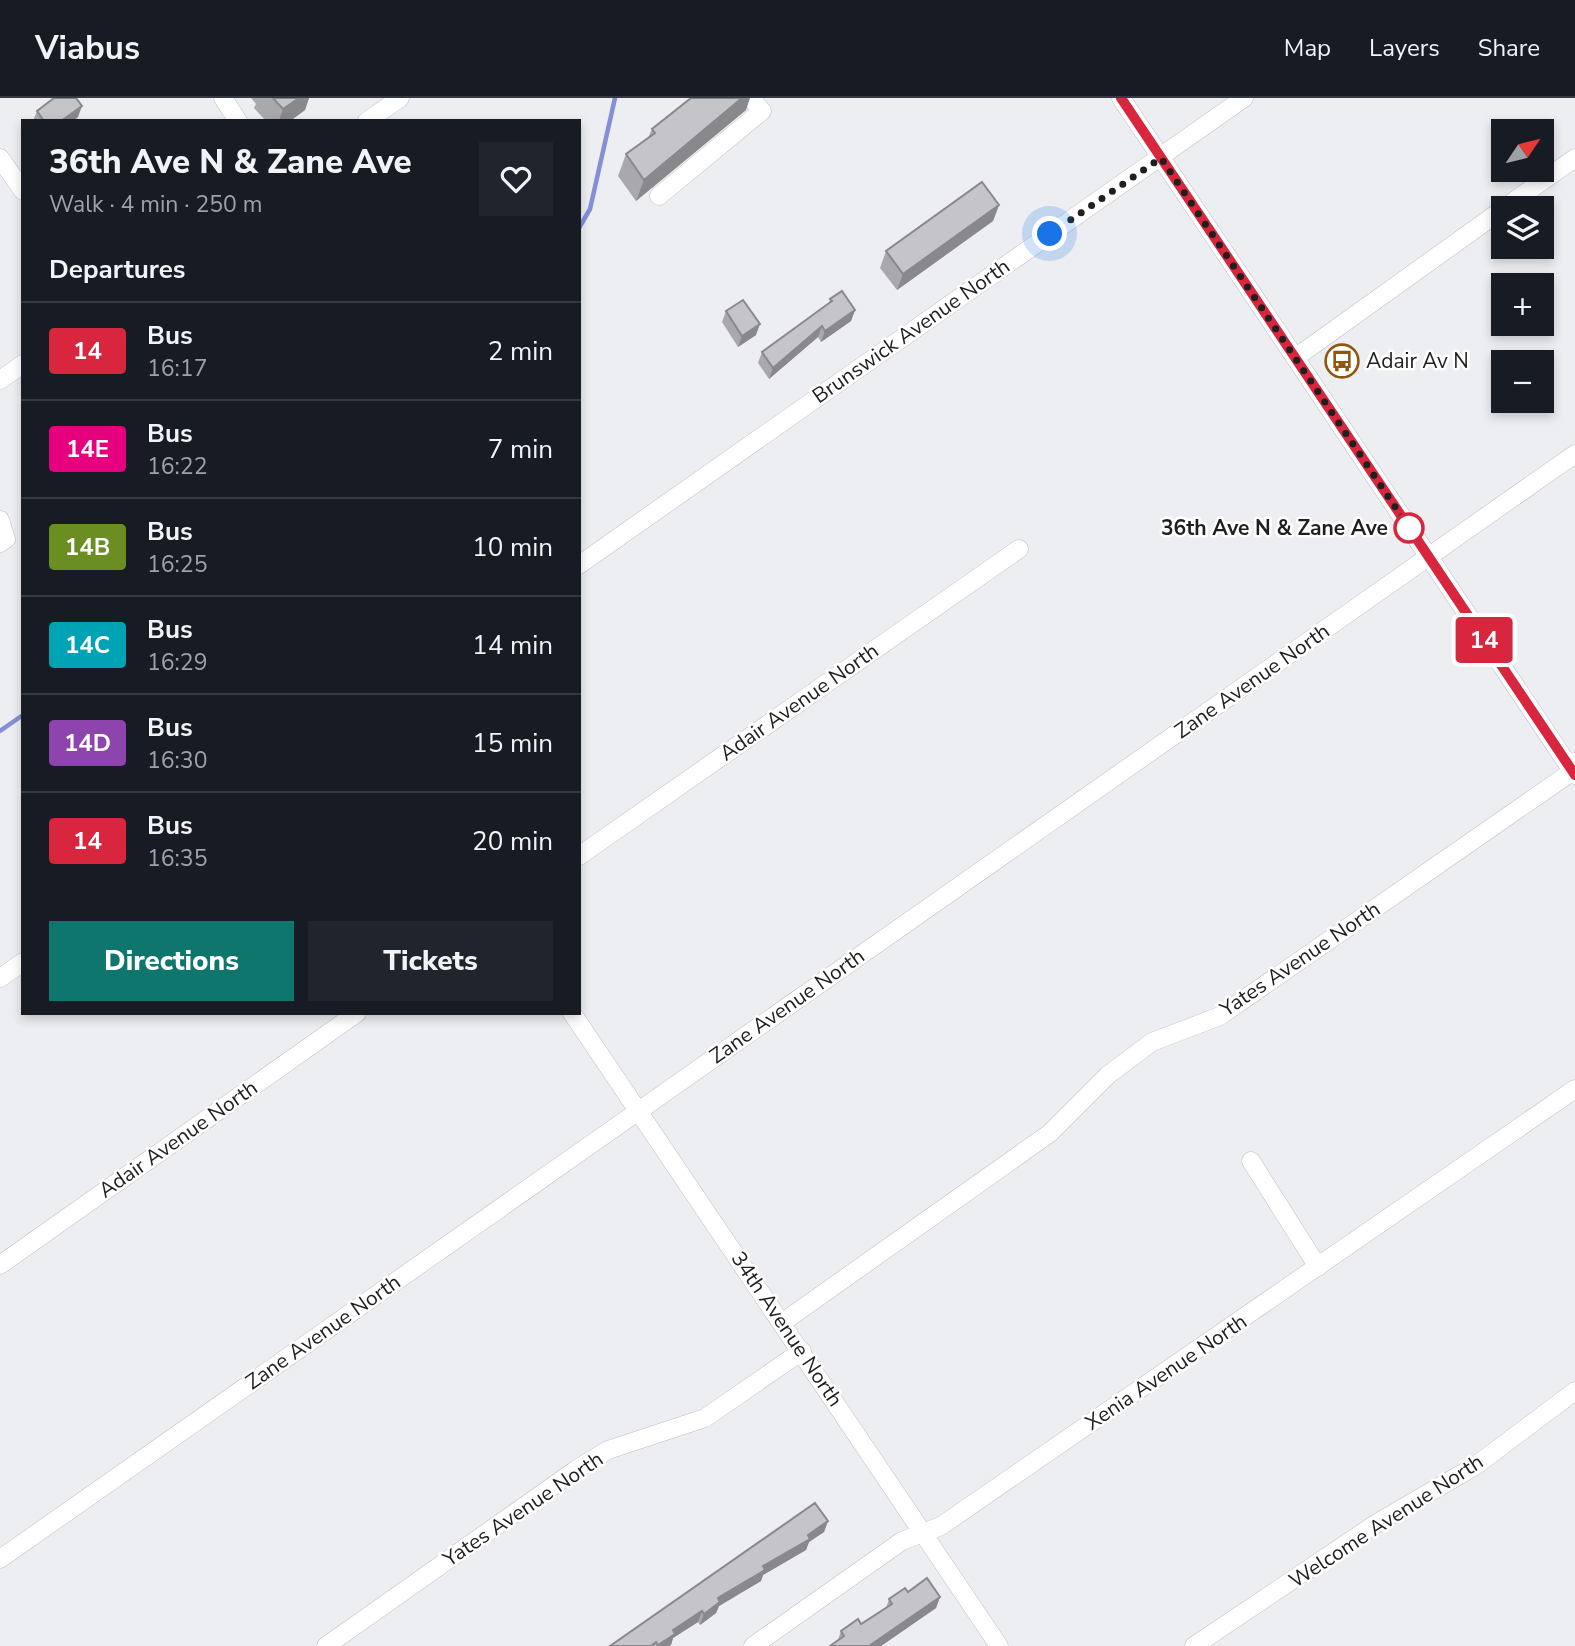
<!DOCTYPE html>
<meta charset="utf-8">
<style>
:root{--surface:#171b24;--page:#20242c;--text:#f1f3f6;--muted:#9ea1a6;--line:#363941;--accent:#0f766e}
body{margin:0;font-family:"Nunito Sans",sans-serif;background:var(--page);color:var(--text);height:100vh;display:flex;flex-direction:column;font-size:26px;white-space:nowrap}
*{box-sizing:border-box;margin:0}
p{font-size:23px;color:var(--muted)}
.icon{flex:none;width:38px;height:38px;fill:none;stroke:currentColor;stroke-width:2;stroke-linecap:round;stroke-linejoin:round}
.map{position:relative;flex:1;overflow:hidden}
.panel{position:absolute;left:21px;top:21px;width:560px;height:896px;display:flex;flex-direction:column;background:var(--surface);border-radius:0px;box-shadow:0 4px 10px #0003}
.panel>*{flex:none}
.badge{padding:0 14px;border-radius:5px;font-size:24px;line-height:46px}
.needle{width:46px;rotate:55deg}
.tools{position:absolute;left:1491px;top:21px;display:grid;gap:14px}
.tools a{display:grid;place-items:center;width:63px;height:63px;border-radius:0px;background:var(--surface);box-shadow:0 4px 10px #0003;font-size:35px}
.you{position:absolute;width:35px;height:35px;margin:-18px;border:5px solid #fff;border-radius:50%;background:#1a73e8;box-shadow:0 0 0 10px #1a73e833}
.map>.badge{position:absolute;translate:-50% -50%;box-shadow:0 0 0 4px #fff}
h2{padding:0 28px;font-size:26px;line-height:63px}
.round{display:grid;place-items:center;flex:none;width:74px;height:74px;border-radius:0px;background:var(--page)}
.overview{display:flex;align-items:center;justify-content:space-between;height:119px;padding:0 28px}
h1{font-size:33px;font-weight:800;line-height:52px}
.action{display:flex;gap:14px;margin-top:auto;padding:14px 28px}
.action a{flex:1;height:80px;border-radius:0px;background:var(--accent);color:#fff;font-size:28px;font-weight:800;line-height:80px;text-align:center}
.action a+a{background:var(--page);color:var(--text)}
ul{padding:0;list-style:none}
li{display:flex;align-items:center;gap:21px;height:98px;padding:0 28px;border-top:2px solid var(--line)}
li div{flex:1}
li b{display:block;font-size:26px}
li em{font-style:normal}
li .badge{min-width:77px;font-weight:700;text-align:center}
header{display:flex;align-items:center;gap:42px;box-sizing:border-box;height:98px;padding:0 35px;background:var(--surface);border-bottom:2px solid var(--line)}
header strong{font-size:33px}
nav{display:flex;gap:38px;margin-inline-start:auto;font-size:24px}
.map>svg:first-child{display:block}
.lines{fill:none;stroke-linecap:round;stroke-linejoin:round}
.stream{stroke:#848fd7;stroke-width:4.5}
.minor-casing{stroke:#bdbec2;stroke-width:19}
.minor{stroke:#fff;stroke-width:18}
.wall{fill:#a9a9ad}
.shaded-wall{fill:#89898d}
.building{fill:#c4c4c9;stroke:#89898d;stroke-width:2}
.line-casing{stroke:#fff;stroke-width:16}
.line{stroke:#d7263d;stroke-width:10}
.walk{stroke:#1f1f20;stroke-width:7;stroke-dasharray:0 12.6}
.stop-dot{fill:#fff;stroke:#d7263d;stroke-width:3.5}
.labels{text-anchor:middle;stroke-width:5;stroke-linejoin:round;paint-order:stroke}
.street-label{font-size:21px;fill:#1f1f20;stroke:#fff}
.poi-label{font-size:21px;fill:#1f1f20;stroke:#fff;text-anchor:start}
.stop-label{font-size:21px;font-weight:bold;fill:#1f1f20;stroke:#fff;text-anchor:end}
</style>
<header>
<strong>Viabus</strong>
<nav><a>Map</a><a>Layers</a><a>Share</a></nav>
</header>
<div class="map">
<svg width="1575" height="1548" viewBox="0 0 1575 1548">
<rect width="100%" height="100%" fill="#edeef2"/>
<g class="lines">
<g class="stream">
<path d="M579,130l11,-19 25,-111"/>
<path d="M0,633l23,-16"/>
</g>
<defs>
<g id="minor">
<path d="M223,0l15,23"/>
<path d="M1121,0l454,677"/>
<path d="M367,23l33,-23"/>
<path d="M0,60l23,33"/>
<path d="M659,98l103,-85 -11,-13"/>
<path d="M1504,110l71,-50"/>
<path d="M1295,260l208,-149"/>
<path d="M0,282l23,-16"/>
<path d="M0,422l6,19 -6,4"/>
<path d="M579,467l665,-467"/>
<path d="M579,758l440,-307"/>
<path d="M0,880l23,-16"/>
<path d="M572,915l427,633"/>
<path d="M1251,1063l67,106"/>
<path d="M0,1167l357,-252"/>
<path d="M783,1224l267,-189 58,-58 44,-33 68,-26 353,-245 2,-9"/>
<path d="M0,1461l1575,-1105"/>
<path d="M326,1548l251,-177 31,-19 97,-32 97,-67"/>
<path d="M753,1548l149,-105 39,-15 634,-437"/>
<path d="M1194,1548l183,-123 98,-57 100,-75"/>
</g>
</defs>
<use href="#minor" class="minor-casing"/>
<use href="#minor" class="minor"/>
</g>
<g class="wall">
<path d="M251,0h58l-4,12 -15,11h-24l-12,-13 2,-4z"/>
<path d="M746,12l-110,91 -18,-25 8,-22 22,-16 4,-9z"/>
<path d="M37,13l41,6 -5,4h-40z"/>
<path d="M999,107l-6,16 -96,69 -17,-22 6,-17z"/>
<path d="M830,201l25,11 -4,11 -30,21 -3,-5 -49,42 -11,-16 4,-11 67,-48z"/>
<path d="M726,213l30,24 -18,12 -16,-25z"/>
<path d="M828,1423l-4,11 -15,10 -3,8 -43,25 -2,6 -42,25 -3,7 -16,12 -2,-3 -25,16 -2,7 -2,1h-59z"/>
<path d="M908,1494l32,5 -4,11 -55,38h-51l8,-6 3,-9 20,-7 25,-16 3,-9z"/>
</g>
<g class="shaded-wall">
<path d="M299,0h10l-4,12 -15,11h-11l4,-12z"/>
<path d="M742,0h8l-4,12 -110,91 8,-21z"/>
<path d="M82,8l-4,11 -5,4h-12z"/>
<path d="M999,107l-6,16 -96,69 6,-16z"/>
<path d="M855,212l-4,11 -30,21 4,-11z"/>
<path d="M760,226l-4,11 -18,12 4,-11z"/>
<path d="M822,228l-4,11 -49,42 4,-11z"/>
<path d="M828,1423l-4,11 -15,10 -3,8 -43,25 -2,6 -42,25 -3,7 -16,12 4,-11 14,-16z"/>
<path d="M940,1499l-4,11 -55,38h-12z"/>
<path d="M702,1513l-4,11 -25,16 -2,7 -2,1h-11l15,-16z"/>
</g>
<g class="building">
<path d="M54,0h22l6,8 -21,15h-17l-7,-10z"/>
<path d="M273,0h26l-16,11z"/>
<path d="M691,0h51l-98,82 -18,-26 29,-21 -3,-4z"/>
<path d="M982,84l17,23 -96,69 -17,-23z"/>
<path d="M842,193l13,19 -30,21 -3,-5 -49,42 -11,-16 70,-51 -2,-2z"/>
<path d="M743,202l17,24 -18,12 -16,-25z"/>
<path d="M815,1405l13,18 -20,14 2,4 -47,27 2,4 -47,28 2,4 -16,12 -2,-3 -29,19 2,4 -17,11 -2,-3 -5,4h-41z"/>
<path d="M927,1480l13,19 -71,49h-39l14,-10 -3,-5 17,-12 3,5 31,-20 -3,-5 16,-11 3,4z"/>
</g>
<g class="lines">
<defs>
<path id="line" d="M1121,0l454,677"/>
</defs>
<use href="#line" class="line-casing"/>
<use href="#line" class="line"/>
<path class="walk" d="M1050,136l111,-76 253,377 -5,-7"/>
</g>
<defs>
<symbol id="bus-ring" viewBox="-11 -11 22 22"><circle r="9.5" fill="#fff" stroke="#8e570c" stroke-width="1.5"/><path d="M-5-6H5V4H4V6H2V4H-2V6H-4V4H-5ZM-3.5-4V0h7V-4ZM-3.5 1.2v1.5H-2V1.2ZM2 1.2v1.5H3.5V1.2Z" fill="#8e570c"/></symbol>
</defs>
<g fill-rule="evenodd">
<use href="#bus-ring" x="1323" y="244" width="38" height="38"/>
</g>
<circle class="stop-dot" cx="1409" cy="430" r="14"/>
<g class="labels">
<g class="street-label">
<text transform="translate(911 233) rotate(-35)" y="7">Brunswick Avenue North</text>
<text transform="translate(1252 583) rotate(-35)" y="7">Zane Avenue North</text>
<text transform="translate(799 604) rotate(-35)" y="7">Adair Avenue North</text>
<text transform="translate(1300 861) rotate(-34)" y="7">Yates Avenue North</text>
<text transform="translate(787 908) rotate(-35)" y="7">Zane Avenue North</text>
<text transform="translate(178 1041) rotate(-35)" y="7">Adair Avenue North</text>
<text transform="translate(787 1231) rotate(56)" y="7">34th Avenue North</text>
<text transform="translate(323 1234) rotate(-35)" y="7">Zane Avenue North</text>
<text transform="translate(1166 1274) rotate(-34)" y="7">Xenia Avenue North</text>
<text transform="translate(523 1411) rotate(-34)" y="7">Yates Avenue North</text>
<text transform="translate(1386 1423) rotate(-33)" y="7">Welcome Avenue North</text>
</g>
<g class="poi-label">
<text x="1366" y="270">Adair Av N</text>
</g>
<g class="stop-label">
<text x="1388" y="437">36th Ave N &amp; Zane Ave</text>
</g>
</g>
</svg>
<div class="tools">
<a><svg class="needle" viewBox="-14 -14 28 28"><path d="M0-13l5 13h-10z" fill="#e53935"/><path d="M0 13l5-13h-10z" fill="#9ea1a6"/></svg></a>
<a><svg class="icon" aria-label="layers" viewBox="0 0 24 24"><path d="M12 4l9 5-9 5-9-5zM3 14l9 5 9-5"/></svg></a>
<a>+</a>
<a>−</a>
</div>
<div class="you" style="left:1050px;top:136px"></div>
<b class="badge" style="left:1484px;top:542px;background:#d7263d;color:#fff">14</b>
<section class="panel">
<div class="overview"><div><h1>36th Ave N &amp; Zane Ave</h1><p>Walk · 4 min · 250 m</p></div><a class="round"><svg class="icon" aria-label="heart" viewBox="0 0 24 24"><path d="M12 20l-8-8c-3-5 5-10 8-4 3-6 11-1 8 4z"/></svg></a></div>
<h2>Departures</h2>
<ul>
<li><span class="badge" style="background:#d7263d;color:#fff">14</span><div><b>Bus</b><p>16:17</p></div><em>2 min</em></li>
<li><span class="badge" style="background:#e6007e;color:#fff">14E</span><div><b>Bus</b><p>16:22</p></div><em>7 min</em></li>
<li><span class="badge" style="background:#6b8e23;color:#fff">14B</span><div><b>Bus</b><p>16:25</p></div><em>10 min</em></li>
<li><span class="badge" style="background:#00a3b4;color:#fff">14C</span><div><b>Bus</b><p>16:29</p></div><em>14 min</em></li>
<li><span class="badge" style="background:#8e44ad;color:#fff">14D</span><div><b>Bus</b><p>16:30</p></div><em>15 min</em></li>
<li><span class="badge" style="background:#d7263d;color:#fff">14</span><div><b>Bus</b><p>16:35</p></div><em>20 min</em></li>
</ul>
<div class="action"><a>Directions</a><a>Tickets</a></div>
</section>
</div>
